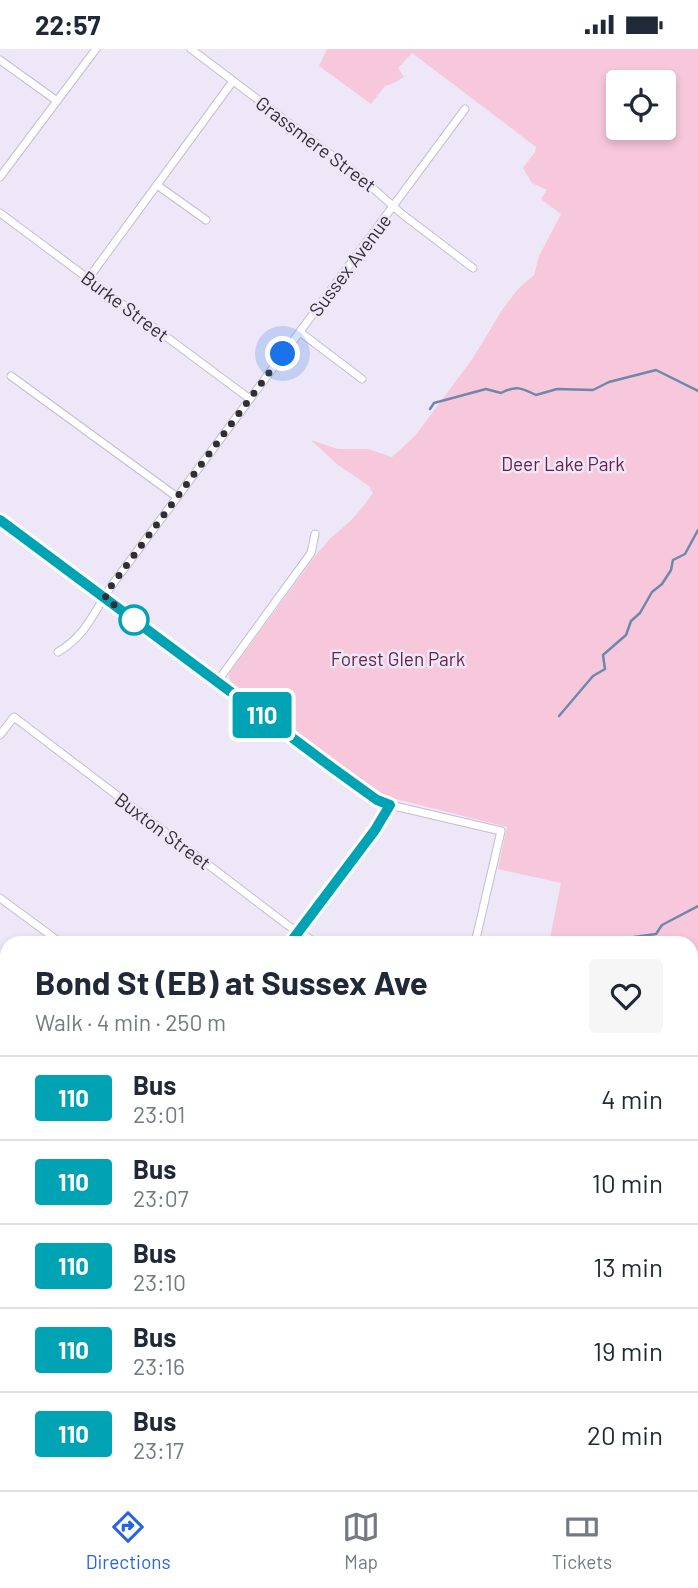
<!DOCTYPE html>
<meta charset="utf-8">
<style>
:root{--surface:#fff;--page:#f6f6f7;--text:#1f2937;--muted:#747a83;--line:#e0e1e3;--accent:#2563eb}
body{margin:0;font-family:Barlow,sans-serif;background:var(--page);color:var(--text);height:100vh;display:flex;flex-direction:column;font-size:26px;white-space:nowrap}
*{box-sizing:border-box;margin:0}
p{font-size:23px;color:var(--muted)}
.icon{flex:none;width:38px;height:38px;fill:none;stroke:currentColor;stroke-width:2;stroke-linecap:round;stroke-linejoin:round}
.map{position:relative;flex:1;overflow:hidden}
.sheet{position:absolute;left:0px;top:887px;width:698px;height:555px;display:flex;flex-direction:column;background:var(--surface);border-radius:21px 21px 0 0;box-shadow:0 4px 10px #0003}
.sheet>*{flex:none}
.badge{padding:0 14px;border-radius:5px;font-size:24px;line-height:46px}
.buttons{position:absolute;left:606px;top:21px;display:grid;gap:14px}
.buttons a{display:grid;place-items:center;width:70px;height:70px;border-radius:7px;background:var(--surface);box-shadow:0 4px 10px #0003;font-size:35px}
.you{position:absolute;width:35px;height:35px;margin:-18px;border:5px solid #fff;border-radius:50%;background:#1a73e8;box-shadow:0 0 0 10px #1a73e833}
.map>.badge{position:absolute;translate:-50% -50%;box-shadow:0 0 0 4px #fff}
.round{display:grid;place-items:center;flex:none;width:74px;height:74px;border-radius:7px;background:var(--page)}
.overview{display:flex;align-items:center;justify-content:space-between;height:119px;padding:0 35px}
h1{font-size:33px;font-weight:700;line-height:52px}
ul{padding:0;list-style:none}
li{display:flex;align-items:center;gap:21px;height:84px;padding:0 35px;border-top:2px solid var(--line)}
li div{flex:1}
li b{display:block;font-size:26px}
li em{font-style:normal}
li .badge{min-width:77px;font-weight:700;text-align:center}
.status{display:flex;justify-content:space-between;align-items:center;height:49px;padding:0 35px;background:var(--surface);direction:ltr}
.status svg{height:19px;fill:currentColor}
.menu{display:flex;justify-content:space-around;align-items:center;height:98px;border-top:2px solid var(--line);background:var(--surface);font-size:19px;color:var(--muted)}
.menu a{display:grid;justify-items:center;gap:4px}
.menu .active{color:var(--accent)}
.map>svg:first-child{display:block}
.green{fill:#f7c8dc;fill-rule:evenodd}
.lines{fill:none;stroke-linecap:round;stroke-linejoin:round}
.stream{stroke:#6e88ac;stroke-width:2.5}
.street-casing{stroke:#c4bece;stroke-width:9}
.secondary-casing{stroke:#c4bece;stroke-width:12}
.street{stroke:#fff;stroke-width:7}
.secondary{stroke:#fff;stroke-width:10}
.line-casing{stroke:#fff;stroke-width:16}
.line{stroke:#00a3b4;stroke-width:10}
.walk{stroke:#302e34;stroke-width:7;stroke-dasharray:0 12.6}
.stop-dot{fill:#fff;stroke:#00a3b4;stroke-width:3.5}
.labels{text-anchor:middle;stroke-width:5;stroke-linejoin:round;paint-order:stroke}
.street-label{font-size:19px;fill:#302e34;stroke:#ede7f7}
.park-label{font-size:19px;fill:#6b2048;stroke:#ede7f7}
</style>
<div class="status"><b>22:57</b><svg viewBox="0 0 49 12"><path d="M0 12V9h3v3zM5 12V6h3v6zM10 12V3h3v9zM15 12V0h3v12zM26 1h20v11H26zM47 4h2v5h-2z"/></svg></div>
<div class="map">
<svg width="698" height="1441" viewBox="0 0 698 1441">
<rect width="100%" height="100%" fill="#ede7f7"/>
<g class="green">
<path d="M327,0h371v1087l-7,-5v-188h-142l12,-60 -63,-14 9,-42 -119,-30 -16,-9 -140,-105 -3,-5 1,-6 89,-121c6,-5 9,-12 15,-16 18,-14 26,-24 39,-42l-4,-7 -31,-21 -27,-25 27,9h30l24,8 23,-21 58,-78 29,-48 16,-21 16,-14 5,-19 22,-42 -20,-15 6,-9 -15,-7 -9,-15 12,-16 1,-5 -124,-94 -14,15 6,9 -12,7 -7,2 -14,18 -52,-38zM618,33h45v46h-45z"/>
<path d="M698,1250v58l-7,8v-64z"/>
</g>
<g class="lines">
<g class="stream">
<path d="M430,360l4,-6 52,-14 15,4c15,-8 21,-5 35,2l21,-6 36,1 16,-8 47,-12 42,21"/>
<path d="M559,667l34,-40 12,-7 -2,-14 23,-20 5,-14 9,-8 12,-21 10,-8 9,-14 2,-10 12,-6 13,-24"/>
<path d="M625,894l9,-6 22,-3 6,-9 36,-19"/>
</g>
<defs>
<g id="street">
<path d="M191,0l167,126 44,39 71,54"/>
<path d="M0,11l57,41"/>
<path d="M0,128l96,-128"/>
<path d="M157,136l49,35"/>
<path d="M0,164l250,186"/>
<path d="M88,230l145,-198"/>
<path d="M300,283l62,47"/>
<path d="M11,327l166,121"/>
<path d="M58,603c29,-17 36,-41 54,-67l353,-476"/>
<path d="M217,633l94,-129 4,-19"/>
<path d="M0,686l14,-18 284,216"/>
<path d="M390,756l111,26 -26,112"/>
<path d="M0,849l61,45"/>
<path d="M0,1038l7,5"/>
<path d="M691,1236l7,-9"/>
<path d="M0,1322l7,5"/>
<path d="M691,1390l7,6"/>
<path d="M150,1435l8,6"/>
<path d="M341,1441l2,-6"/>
<path d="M536,1441l5,-6"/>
</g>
<g id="secondary">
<path d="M0,471l334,249 43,31 13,5 -15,25 -85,113"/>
<path d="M298,884l15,10"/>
<path d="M691,1179l7,5"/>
<path d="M0,1280l7,-9"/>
<path d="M691,1332l7,-8"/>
<path d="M691,1354l7,-8"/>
<path d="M587,1441l5,-6"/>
<path d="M608,1441l6,-6"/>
</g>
</defs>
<use href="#street" class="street-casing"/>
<use href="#secondary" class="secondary-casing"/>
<use href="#street" class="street"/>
<use href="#secondary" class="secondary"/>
</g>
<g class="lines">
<defs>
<path id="line" d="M0,471l334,249 43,31 13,5 -15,25 -85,113"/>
</defs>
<use href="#line" class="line-casing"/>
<use href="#line" class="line"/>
<path class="walk" d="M134,571l-29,-22 4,-9 174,-235"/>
</g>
<circle class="stop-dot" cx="134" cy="571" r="14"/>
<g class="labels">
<g class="street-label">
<text transform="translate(316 95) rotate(37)" y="7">Grassmere Street</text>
<text transform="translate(350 216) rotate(-53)" y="7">Sussex Avenue</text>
<text transform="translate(125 257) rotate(37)" y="7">Burke Street</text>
<text transform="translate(163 782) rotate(37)" y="7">Buxton Street</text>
</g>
<g class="park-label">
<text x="563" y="422">Deer Lake Park</text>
<text x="398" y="617">Forest Glen Park</text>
</g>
</g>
</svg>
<div class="buttons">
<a><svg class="icon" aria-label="locate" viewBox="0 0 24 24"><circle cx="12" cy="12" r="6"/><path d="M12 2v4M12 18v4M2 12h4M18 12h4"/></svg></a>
</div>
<div class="you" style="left:283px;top:305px"></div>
<b class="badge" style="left:262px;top:666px;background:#00a3b4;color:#fff">110</b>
<section class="sheet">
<div class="overview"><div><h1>Bond St (EB) at Sussex Ave</h1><p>Walk · 4 min · 250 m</p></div><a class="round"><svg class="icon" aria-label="heart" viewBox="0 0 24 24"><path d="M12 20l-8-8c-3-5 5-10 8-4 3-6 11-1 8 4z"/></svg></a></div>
<ul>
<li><span class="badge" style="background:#00a3b4;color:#fff">110</span><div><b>Bus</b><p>23:01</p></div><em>4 min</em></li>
<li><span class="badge" style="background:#00a3b4;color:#fff">110</span><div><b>Bus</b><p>23:07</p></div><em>10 min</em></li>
<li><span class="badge" style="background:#00a3b4;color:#fff">110</span><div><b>Bus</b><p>23:10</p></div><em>13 min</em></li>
<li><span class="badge" style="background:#00a3b4;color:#fff">110</span><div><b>Bus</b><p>23:16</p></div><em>19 min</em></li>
<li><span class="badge" style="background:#00a3b4;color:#fff">110</span><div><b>Bus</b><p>23:17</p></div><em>20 min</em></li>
</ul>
</section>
</div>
<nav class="menu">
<a class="active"><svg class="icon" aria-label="directions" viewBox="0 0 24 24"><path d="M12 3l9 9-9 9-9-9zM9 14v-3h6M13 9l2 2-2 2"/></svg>Directions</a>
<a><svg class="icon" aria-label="map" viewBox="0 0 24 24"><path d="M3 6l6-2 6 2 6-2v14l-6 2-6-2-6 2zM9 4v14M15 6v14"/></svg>Map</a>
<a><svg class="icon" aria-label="tickets" viewBox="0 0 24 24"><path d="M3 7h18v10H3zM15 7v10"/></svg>Tickets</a>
</nav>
